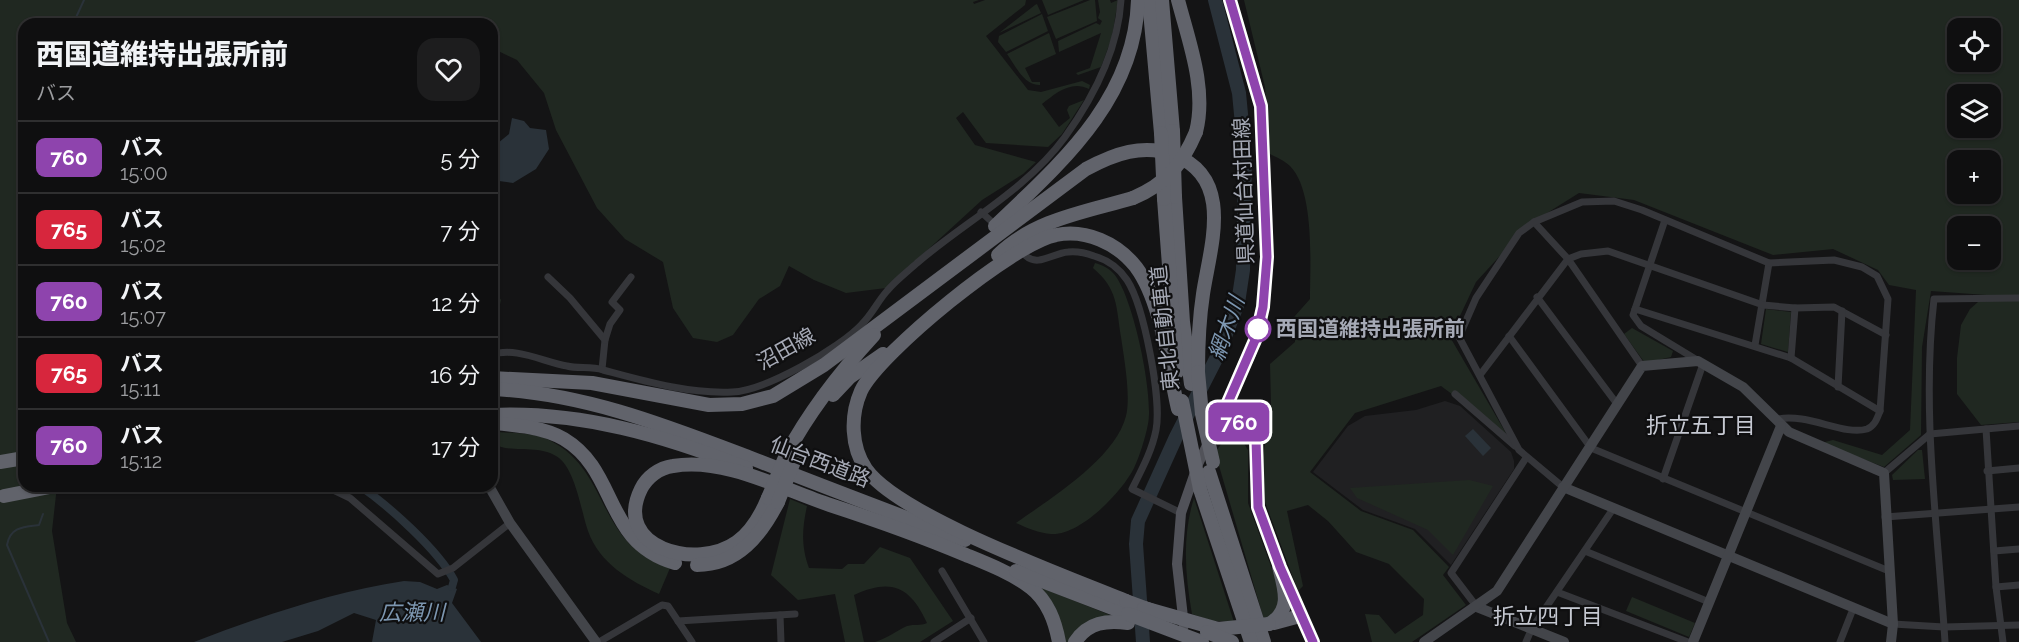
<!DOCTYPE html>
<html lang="ja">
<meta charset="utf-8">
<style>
:root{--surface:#0f0f10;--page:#1d1d1e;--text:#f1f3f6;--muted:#9b9c9f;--line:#2f2f30}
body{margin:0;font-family:Raleway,"Noto Sans JP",sans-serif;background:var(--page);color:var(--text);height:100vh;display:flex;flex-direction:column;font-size:22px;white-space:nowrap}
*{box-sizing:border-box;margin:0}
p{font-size:20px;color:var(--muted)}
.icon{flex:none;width:33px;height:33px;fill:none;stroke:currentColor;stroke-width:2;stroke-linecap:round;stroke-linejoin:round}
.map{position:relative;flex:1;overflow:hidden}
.side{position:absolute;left:18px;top:18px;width:480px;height:474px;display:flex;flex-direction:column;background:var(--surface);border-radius:18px;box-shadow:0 2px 4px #0004,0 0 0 2px var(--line)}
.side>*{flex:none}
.badge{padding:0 12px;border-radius:9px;font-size:21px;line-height:39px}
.fabs{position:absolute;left:1947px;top:18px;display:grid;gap:12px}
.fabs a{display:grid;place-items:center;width:54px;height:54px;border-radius:12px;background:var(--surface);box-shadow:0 2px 4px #0004,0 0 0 2px var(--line);font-size:30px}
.map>.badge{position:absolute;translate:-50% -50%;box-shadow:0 0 0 3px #fff}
.round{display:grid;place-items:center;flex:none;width:63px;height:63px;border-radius:18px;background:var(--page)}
.summary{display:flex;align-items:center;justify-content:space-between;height:102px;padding:0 18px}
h1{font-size:28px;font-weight:800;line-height:45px}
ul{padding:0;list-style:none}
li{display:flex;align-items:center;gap:18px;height:72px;padding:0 18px;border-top:2px solid var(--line)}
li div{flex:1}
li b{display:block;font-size:22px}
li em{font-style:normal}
li .badge{min-width:66px;font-weight:700;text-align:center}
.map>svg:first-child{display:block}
.built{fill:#202022}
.green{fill:#202821;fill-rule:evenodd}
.water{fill:#2a3239}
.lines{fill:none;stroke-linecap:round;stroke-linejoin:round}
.stream{stroke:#2a3239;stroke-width:2}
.canal{stroke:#2a3239;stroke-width:8}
.river{stroke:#2a3239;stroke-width:14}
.street{stroke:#35363a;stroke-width:7}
.secondary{stroke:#43454a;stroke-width:10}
.primary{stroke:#515259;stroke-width:10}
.highway{stroke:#61636b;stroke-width:14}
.highway-bridge{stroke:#61636b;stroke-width:14}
.line-casing{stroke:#fff;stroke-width:14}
.line{stroke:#8e44ad;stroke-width:9}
.stop-dot{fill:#fff;stroke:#8e44ad;stroke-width:3}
.labels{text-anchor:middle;stroke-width:4.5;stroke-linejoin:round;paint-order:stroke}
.street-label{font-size:21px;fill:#a6aab6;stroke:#0f0f10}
.stop-label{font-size:21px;font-weight:bold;fill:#a6aab6;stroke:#0f0f10;text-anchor:start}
.water-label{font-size:22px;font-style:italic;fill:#7d97b1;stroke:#0f0f10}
.neighbourhood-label{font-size:22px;fill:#c6c9d2;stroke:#0f0f10}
</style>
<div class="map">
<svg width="2019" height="642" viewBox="0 0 2019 642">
<rect width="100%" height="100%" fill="#141415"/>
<path class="built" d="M1445,401l15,5 51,46 3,9v8l-63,96 -36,-36 -52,-19 -50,-38 35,-46 17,-10 51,-6z"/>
<g class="green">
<path d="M0,0h979l-6,2 1,2 11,-4h41l-1,5 -39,31 42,54 13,2 41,-11 8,4 -1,4c-18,-9 -33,4 -47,15l17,23 11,-9 -3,-8 2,-4 15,-6 -22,34 -14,13 -62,-4 -23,-31 -7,6 19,27 61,17 -13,12 -41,26 -96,88 -40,5 -32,-13 -25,-14 -9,20 -21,13 -26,36 -16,7 -24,-4 -20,-30 -10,-46 -38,-23 -28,-31 -41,-78 -12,-37 -27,-33 -25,-12v-24h-468v367l-6,4 6,18v73h33l-5,45 15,92 9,19h-76z"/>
<path d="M1042,0h42l-36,15z"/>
<path d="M1090,0h5l2,21 -41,18 -9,-22z"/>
<path d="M1098,0h12l1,3 7,-3 -6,37 -11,30 -23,8 -2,-2 14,-5 11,-35 -42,19 -1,-11 38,-18 4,2 2,-4 -4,-3 2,-6z"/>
<path d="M1244,0h775v422l-38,3 -24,-31v-36l4,-33 9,-16 16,-14 -55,-4 -9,56 -1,88 -37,32 -63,-24 12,-3 49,15 28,-25 6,-140 -27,-5 -11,-15 -45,-21 -60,6 -139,-55 -55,-7 -51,32 -52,57 -26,55 57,98 -66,-49 -86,27 -45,59 51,39 52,19 36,37 -6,8 23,30 -54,37h-40l-7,-28 14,1 16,19 28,-19 1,-16 -35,-35 -33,-12 -28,-31 -20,-16 -21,6 16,75 -5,5 -33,-89 -2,-45 8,-53 -1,-40 25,-22 -1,-25 16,-18c0,-34 5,-108 -20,-133 -5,-5 -14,-9 -20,-12l-5,-67zM1958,28h32v34h-32zM1958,94h32v34h-32zM1958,160h32v34h-32zM1958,226h32v34h-32z"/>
<path d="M1037,4l4,9 -42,20 36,-28z"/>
<path d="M1042,14l6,17 -42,21 -8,-10 1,-6z"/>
<path d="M1049,33l7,21 -31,14 7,14h8v3c-16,1 -25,-20 -33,-31z"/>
<path d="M1095,263c7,2 14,5 19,11 19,22 40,122 34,150 -3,15 -8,31 -14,44 -12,24 -54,68 -83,66 -12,-1 -24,-6 -35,-11 35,-25 99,-64 110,-107 5,-20 -2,-58 -5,-79 -5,-31 -3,-48 -28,-69z"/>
<path d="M492,285l9,15 -4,17 -5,2z"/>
<path d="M1766,309l25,3 -3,40 -27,-8z"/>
<path d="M1632,328l41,23 -2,6 -26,6 -21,-29z"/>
<path d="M492,432c18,1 43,0 59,9 60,31 45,104 119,127l-11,26c-29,-13 -60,-31 -71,-63 -7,-20 -12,-59 -29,-73 -20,-15 -48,-3 -67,-15z"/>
<path d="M1233,435l7,2 8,13v53l32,88 -1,15 -6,11 -9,3 -49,-168 11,-14z"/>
<path d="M1918,450h4l3,29 -32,1 -1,-5z"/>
<path d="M1469,480l24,6 -40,69 -25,-25 -71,-32 -7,-10z"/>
<path d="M1194,498l40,124 -21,-1 -21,-7c-7,-39 -10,-78 2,-116z"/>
<path d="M790,499l17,7c-5,23 -6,40 2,62l33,1 6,-5h16l16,-17 30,11 43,63 -33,21h-45c11,-3 26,-14 32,-16 8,-2 13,0 20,-3 -17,-37 -36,-45 -73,-28l10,47h-19l-10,-48 -37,6 -27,-25z"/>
<path d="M1032,584l83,33 -46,25h-6z"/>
<path d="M1632,597l63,26 -6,14 -63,-26z"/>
</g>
<g class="water">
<path d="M512,118l12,3 6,7 16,2 3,19 -13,20 -23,14 -21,-3v-32l17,-14z"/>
<path d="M1473,429l18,19 -8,8 -18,-20z"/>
<path d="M404,581l16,1 17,7 10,-4 10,4 -5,14 29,39h-109l4,-22 -22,-7 -36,18 -36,11h-88c68,-26 138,-50 210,-61z"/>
</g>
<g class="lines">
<g class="stream">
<path d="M73,24l11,-24"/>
<path d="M43,514l-4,11c-16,2 -29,2 -32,20l42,97"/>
</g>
<path class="canal" d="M360,486c29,20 78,64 94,94l-2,7"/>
<path class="river" d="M1143,642l-7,-98 2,-23 38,-84 41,-80 21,-54 5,-33 2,-114 -6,-63 -24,-93"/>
<g class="street">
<path d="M981,212l10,9"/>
<path d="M1665,220l-32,95 8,11 56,34"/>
<path d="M1534,222l34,37 74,107"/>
<path d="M1026,256c12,11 27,-3 42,-4 9,-1 18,1 26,4 14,4 25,12 33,24 17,26 35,120 29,150 -4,21 -15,41 -24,59l49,24"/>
<path d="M548,277l22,21 35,42 -3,29"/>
<path d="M1537,297l80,107"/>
<path d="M1635,309l156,49 89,53"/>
<path d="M1509,336l82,112 298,123"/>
<path d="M605,340l5,-16 10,-14 -8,-8 19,-25"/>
<path d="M1755,345l14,-82"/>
<path d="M492,355c22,-9 52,7 75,11 11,3 24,0 36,4 41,11 85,24 129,22 33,-1 108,-44 130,-68 10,-10 16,-23 25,-33 8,-10 20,-19 30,-28 49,-42 109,-73 148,-126 28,-39 53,-88 56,-137"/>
<path d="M1791,358l4,-50"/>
<path d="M1480,375l88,-116 13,-5 27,-3 155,54 32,3 39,-1 52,28"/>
<path d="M1838,387l4,-76"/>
<path d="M1455,394l60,52"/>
<path d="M1986,429l10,158 7,55"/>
<path d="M1987,471l32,-3"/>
<path d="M1884,473l46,-39 89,-8"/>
<path d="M1663,479l40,-115"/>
<path d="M325,486l25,12 88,76 15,-6 57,-45"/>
<path d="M1563,487l-44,-37 -60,-113 17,-39 43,-65 15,-11 48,-20 32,-1 28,9 127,53 65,-3 28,7 15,9 11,23 -8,112c-3,7 -5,15 -13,18 -23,7 -59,-16 -89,-10"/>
<path d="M216,489l1,-3"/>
<path d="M1885,517l134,-10"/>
<path d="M1585,551l124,51"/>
<path d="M1994,551l25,-2"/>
<path d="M942,571l42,71"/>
<path d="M1996,587l23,-2"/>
<path d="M1557,592l131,50"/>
<path d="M1477,607l-26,-34 75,-115"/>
<path d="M780,615l1,27"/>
<path d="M678,621l117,-7"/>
<path d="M1893,624l51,3 75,-2"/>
<path d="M599,642l63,-37 6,1 24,36"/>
<path d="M934,642l37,-24"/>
<path d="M1526,642l6,-14 81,-119"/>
<path d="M1840,642l13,-33"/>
<path d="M1945,642c-7,-114 -24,-229 -11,-343l85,-1"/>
</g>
<g class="secondary">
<path d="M489,486l21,37 86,119"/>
<path d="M1563,487l330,137"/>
<path d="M1477,607l87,35"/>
<path d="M1424,642l73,-51 145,-225 56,-5 45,26 46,45 95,41 9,151 -2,18"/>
<path d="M1693,642l88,-216"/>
</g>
<g class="primary">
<path d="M1223,414l26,15 7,10 2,68 21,60 34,75"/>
<path d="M1184,626l-7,-62 4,-51 17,-49 53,-110 11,-38 4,-33 -5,-177 -31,-106"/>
</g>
<g class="highway">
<path d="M1149,0l12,133"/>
<path d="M1162,0l11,131"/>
<path d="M1178,0c11,42 29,89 18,132"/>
<path d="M1175,197l8,125 8,62"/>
<path d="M1164,199l13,173"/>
<path d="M995,226c67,-64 140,-127 143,-226"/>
<path d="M998,255c37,-36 88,-43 135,-57"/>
<path d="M492,378l100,5 117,22 33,-1 31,-8 51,-31 262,-196c28,-15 57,-26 88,-14 61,23 36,92 29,139 -4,26 -5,51 -5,78"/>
<path d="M492,389c92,4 175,37 259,69 71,28 142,55 214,82"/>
<path d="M833,395l17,-18 33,-23"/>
<path d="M492,415c89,-4 173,21 254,53"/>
<path d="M492,423c24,2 51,4 72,16 55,33 39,103 111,124"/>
<path d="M786,455c24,-45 53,-82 88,-120"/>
<path d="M0,462l24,-4"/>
<path d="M1209,472l55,170"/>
<path d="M1200,489l51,153"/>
<path d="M4,496l51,-10"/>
<path d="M768,498c-7,17 -16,33 -31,44 -40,29 -125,6 -96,-53 6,-12 18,-21 32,-23 51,-9 109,23 157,39 46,15 91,31 136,50 22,9 45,18 64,32 18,14 25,34 29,55"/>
<path d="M697,565c41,0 64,-30 81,-63"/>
<path d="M1016,571l112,43"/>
<path d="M1126,601c-58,-24 -227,-85 -260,-132 -15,-22 -16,-53 -5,-78 18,-38 154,-149 195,-156 30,-6 61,8 80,32 26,35 32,99 42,142"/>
<path d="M1274,623l26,-7"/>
<path d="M1269,624c23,-13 16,-34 10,-57"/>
<path d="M1075,642c13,-20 32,-22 53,-19"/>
</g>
<g class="highway-bridge">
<path d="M1173,131l2,66"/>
<path d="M1161,133l3,66"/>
<path d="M1133,198c33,-14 49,-33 63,-66"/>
<path d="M1198,372l4,42 11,48"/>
<path d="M1182,401l18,88"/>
<path d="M768,498l18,-43"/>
<path d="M778,502l17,-43"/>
<path d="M1126,601l27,10"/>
<path d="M1144,608l74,21 51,-5"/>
<path d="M1128,614l74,28"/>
<path d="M1207,632l25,10"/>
</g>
</g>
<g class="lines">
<defs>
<path id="line" d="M1230,0l31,106 6,151 -4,50 -7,31 -33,76 26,15 7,10 2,68 22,60 33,75"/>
</defs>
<use href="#line" class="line-casing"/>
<use href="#line" class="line"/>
</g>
<circle class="stop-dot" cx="1258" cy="329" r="12"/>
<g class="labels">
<g class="street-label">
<text transform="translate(1244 191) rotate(-92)" y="7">県道仙台村田線</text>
<text transform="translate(1165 328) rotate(-96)" y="7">東北自動車道</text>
<text transform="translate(786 349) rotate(-29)" y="7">沼田線</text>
<text transform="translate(820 462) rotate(21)" y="7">仙台西道路</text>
</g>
<g class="stop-label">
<text x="1276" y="336">西国道維持出張所前</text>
</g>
<g class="water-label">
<text transform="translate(1226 328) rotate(-71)" y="8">網木川</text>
<text x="412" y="620">広瀬川</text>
</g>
<g class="neighbourhood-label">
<text x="1701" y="433">折立五丁目</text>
<text x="1548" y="624">折立四丁目</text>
</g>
</g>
</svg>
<div class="fabs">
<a><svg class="icon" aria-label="locate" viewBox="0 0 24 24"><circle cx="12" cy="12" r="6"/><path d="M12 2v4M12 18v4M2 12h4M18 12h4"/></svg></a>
<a><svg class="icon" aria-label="layers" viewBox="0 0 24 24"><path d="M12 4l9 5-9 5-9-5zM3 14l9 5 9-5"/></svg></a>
<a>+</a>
<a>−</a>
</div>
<b class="badge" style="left:1239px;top:422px;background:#8e44ad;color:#fff">760</b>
<section class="side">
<div class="summary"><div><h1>西国道維持出張所前</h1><p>バス</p></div><a class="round"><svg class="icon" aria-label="heart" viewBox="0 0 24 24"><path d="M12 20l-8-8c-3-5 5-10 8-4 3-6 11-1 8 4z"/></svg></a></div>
<ul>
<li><span class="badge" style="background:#8e44ad;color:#fff">760</span><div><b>バス</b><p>15:00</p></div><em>5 分</em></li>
<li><span class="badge" style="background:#d7263d;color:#fff">765</span><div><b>バス</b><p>15:02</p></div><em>7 分</em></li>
<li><span class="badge" style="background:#8e44ad;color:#fff">760</span><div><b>バス</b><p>15:07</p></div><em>12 分</em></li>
<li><span class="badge" style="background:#d7263d;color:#fff">765</span><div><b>バス</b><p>15:11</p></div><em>16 分</em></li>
<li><span class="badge" style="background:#8e44ad;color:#fff">760</span><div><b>バス</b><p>15:12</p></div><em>17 分</em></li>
</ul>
</section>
</div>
